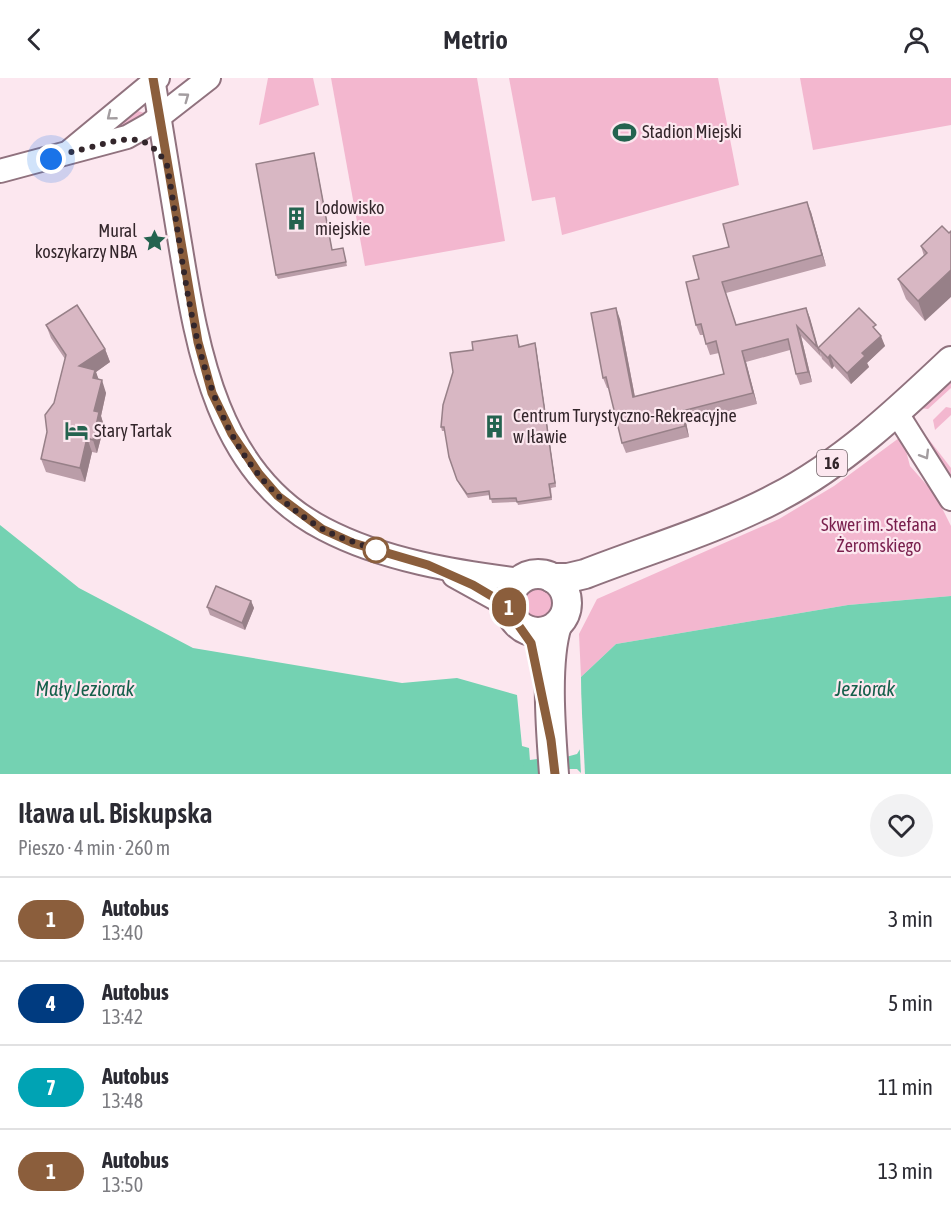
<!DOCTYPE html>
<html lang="pl">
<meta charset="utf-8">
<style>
:root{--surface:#fff;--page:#f2f2f3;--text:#2b2b33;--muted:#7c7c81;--line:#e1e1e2}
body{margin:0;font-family:"Asap Condensed",sans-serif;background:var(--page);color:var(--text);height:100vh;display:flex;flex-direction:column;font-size:22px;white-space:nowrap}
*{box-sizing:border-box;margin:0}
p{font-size:20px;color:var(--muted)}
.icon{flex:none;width:33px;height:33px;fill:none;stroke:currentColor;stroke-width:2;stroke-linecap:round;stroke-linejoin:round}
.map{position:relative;height:696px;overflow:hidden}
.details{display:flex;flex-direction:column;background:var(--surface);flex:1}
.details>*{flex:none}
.badge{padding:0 12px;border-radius:20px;font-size:21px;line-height:39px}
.you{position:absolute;width:30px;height:30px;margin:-15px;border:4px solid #fff;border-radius:50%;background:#1a73e8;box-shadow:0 0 0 9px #1a73e833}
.map>.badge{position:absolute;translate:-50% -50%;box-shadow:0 0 0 3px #fff}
.round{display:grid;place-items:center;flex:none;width:63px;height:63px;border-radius:32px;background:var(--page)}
.head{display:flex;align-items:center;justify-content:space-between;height:102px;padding:0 18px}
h1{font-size:28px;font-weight:600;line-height:45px}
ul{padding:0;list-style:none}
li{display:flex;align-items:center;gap:18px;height:84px;padding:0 18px;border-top:2px solid var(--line)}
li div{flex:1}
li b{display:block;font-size:22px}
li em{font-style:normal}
li .badge{min-width:66px;font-weight:700;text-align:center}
header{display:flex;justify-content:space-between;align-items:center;height:78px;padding:0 18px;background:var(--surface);font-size:27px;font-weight:600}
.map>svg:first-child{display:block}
.green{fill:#f3b7cf}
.water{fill:#74d2b2}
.pier{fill:#fce7ef}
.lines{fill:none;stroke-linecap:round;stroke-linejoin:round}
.canal{stroke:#74d2b2;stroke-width:16}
.minor-casing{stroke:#90727e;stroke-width:26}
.major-casing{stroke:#90727e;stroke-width:32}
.minor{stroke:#fff;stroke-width:22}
.major{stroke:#fff;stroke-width:28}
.wall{fill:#ba9da8}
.shaded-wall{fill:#978088}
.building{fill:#d8b7c3;stroke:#978088;stroke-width:1.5}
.oneway{stroke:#a39da0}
.line-casing{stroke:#fff;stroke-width:14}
.line{stroke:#8b5e3c;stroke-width:9}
.walk{stroke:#33262b;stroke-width:6;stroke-dasharray:0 10.8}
.stop-dot{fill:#fff;stroke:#8b5e3c;stroke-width:3}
.labels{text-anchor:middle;stroke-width:4.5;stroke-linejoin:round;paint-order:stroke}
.shield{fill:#fce7ef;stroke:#6f6066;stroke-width:1.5}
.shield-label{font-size:16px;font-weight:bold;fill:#33262b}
.poi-label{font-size:18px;fill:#33262b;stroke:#fce7ef;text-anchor:start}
.park-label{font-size:18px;fill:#791f4d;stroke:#fce7ef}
.water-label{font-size:20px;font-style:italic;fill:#145f4a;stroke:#fce7ef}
</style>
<header><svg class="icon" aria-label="back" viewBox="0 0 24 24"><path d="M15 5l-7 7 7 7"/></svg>Metrio<svg class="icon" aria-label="person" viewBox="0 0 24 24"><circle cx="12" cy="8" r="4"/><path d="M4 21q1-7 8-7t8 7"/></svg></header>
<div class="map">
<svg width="951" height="696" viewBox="0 0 951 696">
<rect width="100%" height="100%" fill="#fce7ef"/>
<g class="green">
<path d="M268,0h45l6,27 -60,20z"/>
<path d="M331,0h146l28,163 -140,25z"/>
<path d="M509,0h209l21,107 -177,50 -7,-38 -23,4z"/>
<path d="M800,0h151v47l-138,25z"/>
<path d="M138,33l10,3 -39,22 12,-19z"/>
<path d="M951,295v15l-23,21 -8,-1 -6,7 2,7 -3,1 -1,-8z"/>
<path d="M946,329l5,1v7l-16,15 -2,-10z"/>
<path d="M927,359l24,31v10l-25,-40z"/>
<path d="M899,360l4,1 7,27 23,26 -19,-28 -1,-10 23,42 15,30v70l-103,9 -232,39 -35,33 -2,-43 18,-35 182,-80 55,-33z"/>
<circle cx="538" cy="525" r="19"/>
</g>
<g class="water">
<path d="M0,447l79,63 114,60 209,35 55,-5 60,17 5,51 7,2 2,26h-531z"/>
<path d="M951,518v178h-369l-5,-5h-10l-1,-12 11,-3 5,-8 -1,-69 35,-33 232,-39z"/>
</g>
<path class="pier" d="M580,596l5,100h-4l-2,-41 -1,-56z"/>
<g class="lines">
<path class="canal" d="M531,690l29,-4"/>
<defs>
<g id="minor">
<path d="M153,0c8,51 17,102 25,153 18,109 35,241 146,298 59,31 132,43 198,51"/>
<path d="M71,72l87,-72"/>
<path d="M0,93l127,-34 23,-13 59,-46"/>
<path d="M896,334l55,87"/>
<path d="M454,498l56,31"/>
</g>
<g id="major">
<circle cx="538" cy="525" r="29"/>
<path d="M552,500h16l17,-4c64,-25 130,-44 191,-76 66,-34 121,-86 175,-137"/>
<path d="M554,696c-3,-41 -9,-111 3,-149"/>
</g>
</defs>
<use href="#minor" class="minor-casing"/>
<use href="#major" class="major-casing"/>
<use href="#minor" class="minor"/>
<use href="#major" class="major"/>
</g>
<g class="wall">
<path d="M315,79l17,93 11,-2 4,18 -69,13 -2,-4z"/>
<path d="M811,134l15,54 -100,27 10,32 70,-17 12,40 60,-15 7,13 -18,17 2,4 -18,17 -17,-18 -2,3 -10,-10 -3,-10 2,8 -20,-21 11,46 -12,3 -4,-11 -6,-24 -44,12 11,42 -71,18 3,15 -63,16 -4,-10 -13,-55h-2l-4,-10 17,-59 15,78 89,-23 -5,-21 -9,2 -7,-20h-3l-4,-10 3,-46 30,-32z"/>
<path d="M949,155l-24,88 -19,-22 -8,-20 26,-23 -3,-10z"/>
<path d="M46,247l59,24 5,13 -14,10 2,7 8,14 -5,23 3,10 -7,27 -5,-1 -7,30 -39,-10 -5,-13 24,-100 -14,-21z"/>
<path d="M517,257l3,12 15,-4 1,4 20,140 -5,1 1,12 -34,5 -1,-3 -25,1 -2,-8 -22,3 -9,-14 -10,-27 -4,-26h-3l-1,-4 32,-77z"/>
<path d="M251,523l3,7 -9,22 -35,-15 -3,-8z"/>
</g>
<g class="shaded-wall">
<path d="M314,75l1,4 18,97 -1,-4z"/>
<path d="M807,124l4,10 15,54 -4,-11z"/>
<path d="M951,192v27l-26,24 -7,-20z"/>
<path d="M616,230l4,11 17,89 -4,-11z"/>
<path d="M806,230l4,10 11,39 -4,-10z"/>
<path d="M797,248l4,10 11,46 -4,-10z"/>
<path d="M881,258l4,10 -18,17 2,4 -18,17 -4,-11 15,-20z"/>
<path d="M535,265l1,4 20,140 -1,-4z"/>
<path d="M105,271l5,13 -14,10 4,11 -21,-17z"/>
<path d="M742,273l4,11 11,42 -4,-11z"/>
<path d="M830,277l4,11 -2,3 -4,-11z"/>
<path d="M102,302l4,13 -5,23 3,10 -7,27 -4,-13 1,-29z"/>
<path d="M682,333l4,11 3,15 -4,-11z"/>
<path d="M87,360l5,14 -7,30 -5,-14z"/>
<path d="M251,523l3,7 -9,22 -3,-7z"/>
</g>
<g class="building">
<path d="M314,75l18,97 11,-2 3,14 -70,13 -20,-111z"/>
<path d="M807,124l15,53 -100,27 14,43 70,-17 11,39 -20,-21 11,46 -12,2 -8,-35 -46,12 11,42 -71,18 3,15 -63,17 -16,-66 -3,1 -12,-65 25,-5 17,89 91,-23 -8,-33 -10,3 -5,-20 -5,1 -10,-43 13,-3 -6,-23 36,-9 -6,-23z"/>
<path d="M942,148l7,7 2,-2v39l-33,31 -20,-22 29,-26 -6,-7z"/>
<path d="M77,227l28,44 -26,17 16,4 -2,8 9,2 -8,31 5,1 -6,28 -6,-2 -7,30 -39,-9 6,-27 -2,-17 9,-12 12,-48 -20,-30z"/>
<path d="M859,230l17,17 -3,2 8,9 -19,17 3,3 -18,17 -17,-18 -2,3 -10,-10z"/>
<path d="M517,257l2,12 16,-4 20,140 -6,1 2,13 -34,5 -1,-4 -26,1 -1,-8 -22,3 -10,-14 -8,-23 -5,-30h-3l2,-22 10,-33 -3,-19 23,-3 -1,-8z"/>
<path d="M216,508l35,15 -9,22 -35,-16z"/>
</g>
<defs><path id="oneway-chevron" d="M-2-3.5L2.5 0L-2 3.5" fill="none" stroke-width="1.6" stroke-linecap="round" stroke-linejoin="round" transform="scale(1.5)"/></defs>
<g class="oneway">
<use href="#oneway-chevron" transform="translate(185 19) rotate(-36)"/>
<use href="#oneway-chevron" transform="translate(111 38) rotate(141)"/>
<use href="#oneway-chevron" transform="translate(925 377) rotate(59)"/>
</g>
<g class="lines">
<defs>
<path id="line" d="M153,0l45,264 14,51 20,41 27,40 19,22 44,33 31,14 75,22 45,20 37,22 4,12 17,24 20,97 4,34"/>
</defs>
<use href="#line" class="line-casing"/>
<use href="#line" class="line"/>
<path class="walk" d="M51,81c13,-6 26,-8 40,-12 34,-8 54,-18 76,18 24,131 25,287 154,363 17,10 37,15 55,22"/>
</g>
<defs>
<symbol id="stadium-bare" viewBox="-9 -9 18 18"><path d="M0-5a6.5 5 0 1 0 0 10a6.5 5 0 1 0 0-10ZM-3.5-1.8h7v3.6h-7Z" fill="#24634f" stroke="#fce7ef" stroke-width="2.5" paint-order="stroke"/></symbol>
<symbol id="building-bare" viewBox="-9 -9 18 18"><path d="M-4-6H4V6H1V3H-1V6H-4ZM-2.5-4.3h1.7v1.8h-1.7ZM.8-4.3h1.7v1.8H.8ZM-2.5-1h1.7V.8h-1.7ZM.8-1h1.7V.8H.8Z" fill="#24634f" stroke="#fce7ef" stroke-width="2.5" paint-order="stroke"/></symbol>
<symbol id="sight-bare" viewBox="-9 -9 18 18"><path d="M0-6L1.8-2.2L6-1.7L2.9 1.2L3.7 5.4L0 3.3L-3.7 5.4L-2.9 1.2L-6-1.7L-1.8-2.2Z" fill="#24634f" stroke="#fce7ef" stroke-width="2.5" paint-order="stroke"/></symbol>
<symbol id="hotel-bare" viewBox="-9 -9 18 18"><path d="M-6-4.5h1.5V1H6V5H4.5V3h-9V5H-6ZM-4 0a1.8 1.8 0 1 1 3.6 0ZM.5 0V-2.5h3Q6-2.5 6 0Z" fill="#24634f" stroke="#fce7ef" stroke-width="2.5" paint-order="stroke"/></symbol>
</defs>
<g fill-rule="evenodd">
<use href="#stadium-bare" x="608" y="38" width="33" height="33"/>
<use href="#building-bare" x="280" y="124" width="33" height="33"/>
<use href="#sight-bare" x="138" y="146" width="33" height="33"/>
<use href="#building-bare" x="478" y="332" width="33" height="33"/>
<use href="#hotel-bare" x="60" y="336" width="33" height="33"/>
</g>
<circle class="stop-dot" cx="376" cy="472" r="12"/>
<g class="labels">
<rect class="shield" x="817" y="372" width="30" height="26" rx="4.5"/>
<g class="shield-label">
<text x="832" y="391">16</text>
</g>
<g class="poi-label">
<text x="642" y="60">Stadion Miejski</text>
<text x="315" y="136">Lodowisko<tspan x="315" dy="21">miejskie</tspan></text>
<text x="137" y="159" text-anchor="end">Mural<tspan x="137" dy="21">koszykarzy NBA</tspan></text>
<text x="513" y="344">Centrum Turystyczno-Rekreacyjne<tspan x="513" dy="21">w Iławie</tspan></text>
<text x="94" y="359">Stary Tartak</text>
</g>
<g class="park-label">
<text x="879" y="453">Skwer im. Stefana<tspan x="879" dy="21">Żeromskiego</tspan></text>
</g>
<g class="water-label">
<text x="85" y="618">Mały Jeziorak</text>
<text x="865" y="618">Jeziorak</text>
</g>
</g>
</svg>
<div class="you" style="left:51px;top:81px"></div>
<b class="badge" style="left:509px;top:529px;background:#8b5e3c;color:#fff">1</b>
</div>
<section class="details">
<div class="head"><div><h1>Iława ul. Biskupska</h1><p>Pieszo · 4 min · 260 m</p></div><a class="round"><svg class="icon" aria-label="heart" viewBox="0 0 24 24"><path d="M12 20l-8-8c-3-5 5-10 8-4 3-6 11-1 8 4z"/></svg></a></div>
<ul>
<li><span class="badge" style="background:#8b5e3c;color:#fff">1</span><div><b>Autobus</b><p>13:40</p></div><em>3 min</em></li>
<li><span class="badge" style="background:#003b80;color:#fff">4</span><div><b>Autobus</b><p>13:42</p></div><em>5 min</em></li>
<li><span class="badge" style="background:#00a3b4;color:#fff">7</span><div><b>Autobus</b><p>13:48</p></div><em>11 min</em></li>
<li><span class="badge" style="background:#8b5e3c;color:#fff">1</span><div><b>Autobus</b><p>13:50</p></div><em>13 min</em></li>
</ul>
</section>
